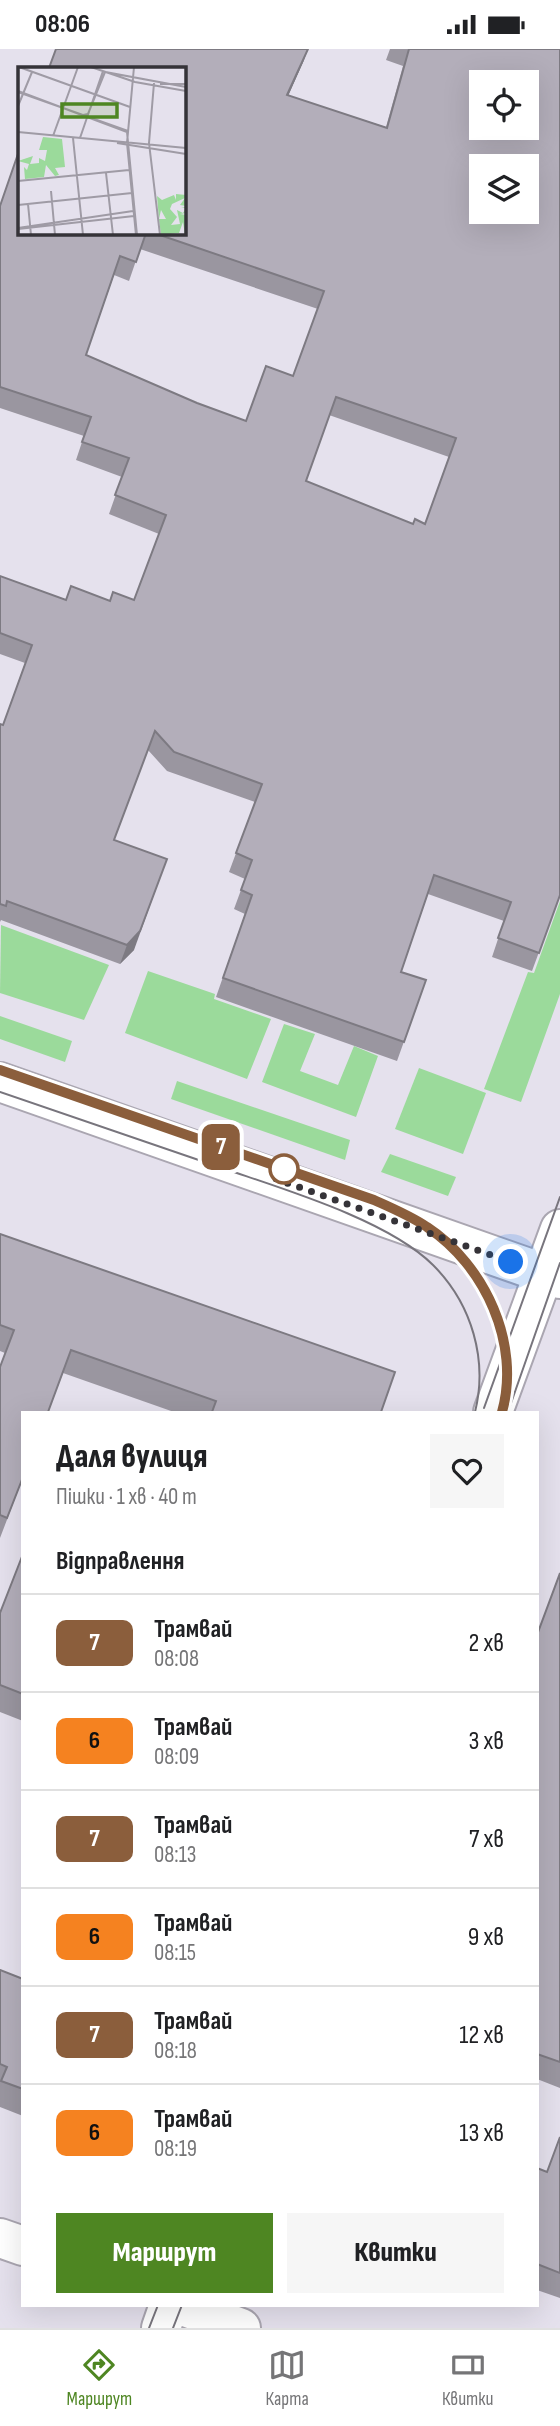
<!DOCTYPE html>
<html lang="uk">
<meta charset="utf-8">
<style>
:root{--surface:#fff;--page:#f6f6f6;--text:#202124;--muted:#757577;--line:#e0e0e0;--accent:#4e8622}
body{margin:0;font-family:"Sofia Sans Condensed",sans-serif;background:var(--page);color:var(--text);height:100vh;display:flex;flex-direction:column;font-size:26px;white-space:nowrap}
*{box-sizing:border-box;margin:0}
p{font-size:23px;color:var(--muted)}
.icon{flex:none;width:38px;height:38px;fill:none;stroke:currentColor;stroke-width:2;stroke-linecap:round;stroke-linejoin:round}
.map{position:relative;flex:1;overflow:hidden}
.side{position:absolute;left:21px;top:1362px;width:518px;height:896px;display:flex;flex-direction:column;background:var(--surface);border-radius:0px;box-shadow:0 7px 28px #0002}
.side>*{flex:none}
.badge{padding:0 14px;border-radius:10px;font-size:24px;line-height:46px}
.controls{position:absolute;left:469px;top:21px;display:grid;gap:14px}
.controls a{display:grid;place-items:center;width:70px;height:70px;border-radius:0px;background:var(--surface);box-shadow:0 7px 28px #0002;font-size:35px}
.you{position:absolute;width:35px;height:35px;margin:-18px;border:5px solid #fff;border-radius:50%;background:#1a73e8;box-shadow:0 0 0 10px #1a73e833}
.map>.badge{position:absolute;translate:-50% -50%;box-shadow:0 0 0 4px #fff}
h2{padding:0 35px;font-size:26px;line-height:63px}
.round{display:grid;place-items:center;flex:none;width:74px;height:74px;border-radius:0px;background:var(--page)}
.summary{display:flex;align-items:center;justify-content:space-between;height:119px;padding:0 35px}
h1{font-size:33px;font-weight:800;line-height:52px}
.cta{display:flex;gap:14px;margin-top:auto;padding:14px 35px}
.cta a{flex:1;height:80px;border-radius:0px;background:var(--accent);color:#fff;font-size:28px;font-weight:800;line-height:80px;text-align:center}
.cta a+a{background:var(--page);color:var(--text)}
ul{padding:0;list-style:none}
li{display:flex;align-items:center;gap:21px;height:98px;padding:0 35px;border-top:2px solid var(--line)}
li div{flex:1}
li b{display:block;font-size:26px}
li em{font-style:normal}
li .badge{min-width:77px;font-weight:700;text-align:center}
.status{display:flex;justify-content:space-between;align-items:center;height:49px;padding:0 35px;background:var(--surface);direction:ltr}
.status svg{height:19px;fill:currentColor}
.dock{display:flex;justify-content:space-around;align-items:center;height:98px;border-top:2px solid var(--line);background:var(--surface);font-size:19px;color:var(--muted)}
.dock a{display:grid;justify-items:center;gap:4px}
.dock .selected{color:var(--accent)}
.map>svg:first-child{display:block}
.green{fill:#9bda9b}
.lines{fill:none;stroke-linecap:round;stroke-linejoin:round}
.street-casing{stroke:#aaa6b1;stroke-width:42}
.secondary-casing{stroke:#aaa6b1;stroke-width:42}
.street{stroke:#fff;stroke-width:38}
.secondary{stroke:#fff;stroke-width:38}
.tram{stroke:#78757d;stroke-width:2}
.wall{fill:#9a96a0;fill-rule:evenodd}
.shaded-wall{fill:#7d7a82}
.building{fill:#b3aeba;stroke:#7d7a82;stroke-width:2;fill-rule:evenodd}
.line-casing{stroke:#fff;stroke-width:16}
.line{stroke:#8b5e3c;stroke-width:10}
.walk{stroke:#353338;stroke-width:7;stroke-dasharray:0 12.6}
.stop-dot{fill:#fff;stroke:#8b5e3c;stroke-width:3.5}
.inset-road{fill:none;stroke:#9f9ba5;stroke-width:2}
.view{fill:#4e8622;fill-opacity:0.15;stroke:#4e8622;stroke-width:3.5}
.inset-edge{fill:none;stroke:#353338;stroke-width:3.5}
</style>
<div class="status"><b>08:06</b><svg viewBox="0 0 49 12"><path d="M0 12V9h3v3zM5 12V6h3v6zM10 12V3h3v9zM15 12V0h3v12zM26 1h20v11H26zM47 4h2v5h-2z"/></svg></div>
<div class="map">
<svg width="560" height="2279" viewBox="0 0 560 2279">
<rect width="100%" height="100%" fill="#e5e1ed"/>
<g class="green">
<path d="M560,852v93l-39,108 -37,-13 44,-117 6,1z"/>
<path d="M1,876l108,40 -25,55 -84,-27z"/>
<path d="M148,922l67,23 -1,5 57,20 -24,60 -122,-46z"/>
<path d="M0,967l72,25 -7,21 -65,-23z"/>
<path d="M284,975l31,10 -15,37 38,14 16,-39 24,10 -22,61 -94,-35z"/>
<path d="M419,1019l67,25 -23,61 -68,-25z"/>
<path d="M177,1032l173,59 -5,20 -174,-61z"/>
<path d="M390,1105l66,23 -8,19 -67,-24z"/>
</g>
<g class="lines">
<defs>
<g id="street">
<path d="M0,1033l560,197"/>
<path d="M493,1363l67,-183"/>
<path d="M161,2279l8,-23"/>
</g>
<g id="secondary">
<path d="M0,2189l23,8"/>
<path d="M180,2256l61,23"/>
</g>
</defs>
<use href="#street" class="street-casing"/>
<use href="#secondary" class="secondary-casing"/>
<use href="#street" class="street"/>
<use href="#secondary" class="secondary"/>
<g class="tram">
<path d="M0,1021c92,32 184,64 276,96 54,18 119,33 164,71 49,41 79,112 62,175"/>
<path d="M0,1043c74,26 148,51 222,76 61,21 166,52 211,97 39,39 55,95 42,147"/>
<path d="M510,1357l50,-143"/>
<path d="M484,1359l76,-211"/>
<path d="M149,2279l9,-23"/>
<path d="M173,2279l9,-23"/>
</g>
</g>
<g class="wall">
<path d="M390,0h170v846l-28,76 -40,-14 12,-36 -76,-27 -27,78 25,8 -29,81 -181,-64 29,-83 -11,-5 11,-30 -16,-7 26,-70 -88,-31 -19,-21 -34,90 20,110 -14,14 -119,-44 -1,2v-198l3,1 22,-62 -25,-9v-78l66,24 44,1 24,-1 25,-66 -50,-20 13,-37 -46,-17 8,-24 -84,-28v-203l19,28h165l120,-173 -16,36 98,31 17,-61 -17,-6zM140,200l178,60 -25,67 -47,45 -49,-18 -111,-48 28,-80 15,6zM329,366l120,42 -24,67h-12l-107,-43z"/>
<path d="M0,1185l381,178h-207l-111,-39 -63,165v-171l5,-14 -5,-2z"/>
<path d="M23,1505v167l-23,-9v-99z"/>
<path d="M560,1524v515l-23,-9v-444z"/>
<path d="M0,1921l23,9v137l-23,-9z"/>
<path d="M560,2088v161l-23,-8v-122l10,4z"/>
</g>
<g class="shaded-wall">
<path d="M308,0l-4,11 -24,54 7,-19z"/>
<path d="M160,829l-26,72 -14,14 7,-19z"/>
</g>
<g class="building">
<path d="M56,0h252l-21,46 100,33 22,-79h151v846l-21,58 -41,-15 13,-36 -77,-27 -33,97 25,8 -22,62 -181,-64 29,-83 -11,-5 11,-30 -16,-7 26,-69 -88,-32 -19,-21 -41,109 53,19 -27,72 -13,14 -120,-44 -1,5 -6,-2v-180l3,1 29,-80 -32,-12v-57l66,24 5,-14 39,15 3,-9 21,8 32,-85 -51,-20 14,-37 -47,-16 9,-25 -91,-30v-181l19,-55v82h127l-10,29 -16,-6 -34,99 111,48 49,18 20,-55 27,10 31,-85 -170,-58h30v-165h-135zM481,33h46v46h-46zM481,117h46v46h-46zM336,348l120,41 -31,86 -10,-5 -2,5 -107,-43z"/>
<path d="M0,1185l395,138 -14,40h-169l4,-11 -145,-51 -23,62h-25v65l-16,41 -7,-3v-148l14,-37 -14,-5z"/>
<path d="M23,1505v140l-23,-9v-72z"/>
<path d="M560,1524v489l-23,-8v-419z"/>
<path d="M0,1921l23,9v110l-22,-8 6,-14 -7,-3z"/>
<path d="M560,2088v136l-23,-9v-96l10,4z"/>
</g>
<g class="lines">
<defs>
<path id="line" d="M0,1021l374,130c18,8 37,16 53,27 58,38 94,117 75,185"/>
</defs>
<use href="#line" class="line-casing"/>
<use href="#line" class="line"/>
<path class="walk" d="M284,1120l-8,10 235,83"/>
</g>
<circle class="stop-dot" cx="284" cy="1120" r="14"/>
<g transform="translate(18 18)">
<rect width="168" height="168" fill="#e5e1ed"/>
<path d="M25,70l19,2 3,28 -10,1 4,7 -4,1 -9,-11 -2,12 -19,2 -1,-12 3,3 2,-6 -11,-3 15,-5 -3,8 9,-1v-5l6,3 2,-11h-8zM158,127l10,1v11l-6,-1 5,-7 -13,6 -2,5 7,8 -6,8 9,-1 -3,-14 6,3 3,-5h-5l4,-1 1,1v5l-6,1 6,1 -1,20 -2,-13 -4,11 -18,2 -2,-16h7l-5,-9 -2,9 -2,-23 5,4 12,-5 2,5z" fill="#9bda9b"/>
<path class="inset-road" d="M1,0l111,40M73,0l44,15 51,9M116,0l-7,76 9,92M136,16l-5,60 11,92M142,17h26M0,24l109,41 10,103M0,25l110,39M0,39l14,-34M65,48l5,-1 17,-42 81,15M0,65l168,16M35,69l25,-69M55,71l10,97M62,71l23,-67M99,76l69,11M88,106l7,62M0,114l111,-11M33,124l4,44M10,137l3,31M0,138l114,-12M0,161l115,-17M0,162l116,-13"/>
<path class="view" d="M44,37h55v13h-55z"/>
<rect width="168" height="168" class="inset-edge"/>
</g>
</svg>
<div class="controls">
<a><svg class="icon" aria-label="locate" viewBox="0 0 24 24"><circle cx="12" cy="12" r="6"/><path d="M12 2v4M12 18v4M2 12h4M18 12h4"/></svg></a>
<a><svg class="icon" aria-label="layers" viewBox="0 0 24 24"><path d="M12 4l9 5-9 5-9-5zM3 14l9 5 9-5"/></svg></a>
</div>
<div class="you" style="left:511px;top:1213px"></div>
<b class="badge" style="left:221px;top:1098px;background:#8b5e3c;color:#fff">7</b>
<section class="side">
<div class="summary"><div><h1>Даля вулиця</h1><p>Пішки · 1 хв · 40 m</p></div><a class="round"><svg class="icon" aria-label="heart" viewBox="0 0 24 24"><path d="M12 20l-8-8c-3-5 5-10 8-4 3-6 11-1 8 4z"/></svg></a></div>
<h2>Відправлення</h2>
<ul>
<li><span class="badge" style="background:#8b5e3c;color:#fff">7</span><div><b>Трамвай</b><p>08:08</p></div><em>2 хв</em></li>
<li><span class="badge" style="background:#f58220;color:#111">6</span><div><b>Трамвай</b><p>08:09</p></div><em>3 хв</em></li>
<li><span class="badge" style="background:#8b5e3c;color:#fff">7</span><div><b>Трамвай</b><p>08:13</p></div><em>7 хв</em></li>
<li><span class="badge" style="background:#f58220;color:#111">6</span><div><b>Трамвай</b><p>08:15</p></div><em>9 хв</em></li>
<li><span class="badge" style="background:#8b5e3c;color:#fff">7</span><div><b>Трамвай</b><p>08:18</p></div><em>12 хв</em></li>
<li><span class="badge" style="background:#f58220;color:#111">6</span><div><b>Трамвай</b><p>08:19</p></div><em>13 хв</em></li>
</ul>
<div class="cta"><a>Маршрут</a><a>Квитки</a></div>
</section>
</div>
<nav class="dock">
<a class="selected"><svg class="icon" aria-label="directions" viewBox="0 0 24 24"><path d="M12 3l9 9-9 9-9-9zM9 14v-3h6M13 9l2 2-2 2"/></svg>Маршрут</a>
<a><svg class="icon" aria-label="map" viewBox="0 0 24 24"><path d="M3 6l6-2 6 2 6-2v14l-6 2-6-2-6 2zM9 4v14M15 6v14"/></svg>Карта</a>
<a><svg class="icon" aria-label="tickets" viewBox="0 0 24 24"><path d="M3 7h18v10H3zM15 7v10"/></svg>Квитки</a>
</nav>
